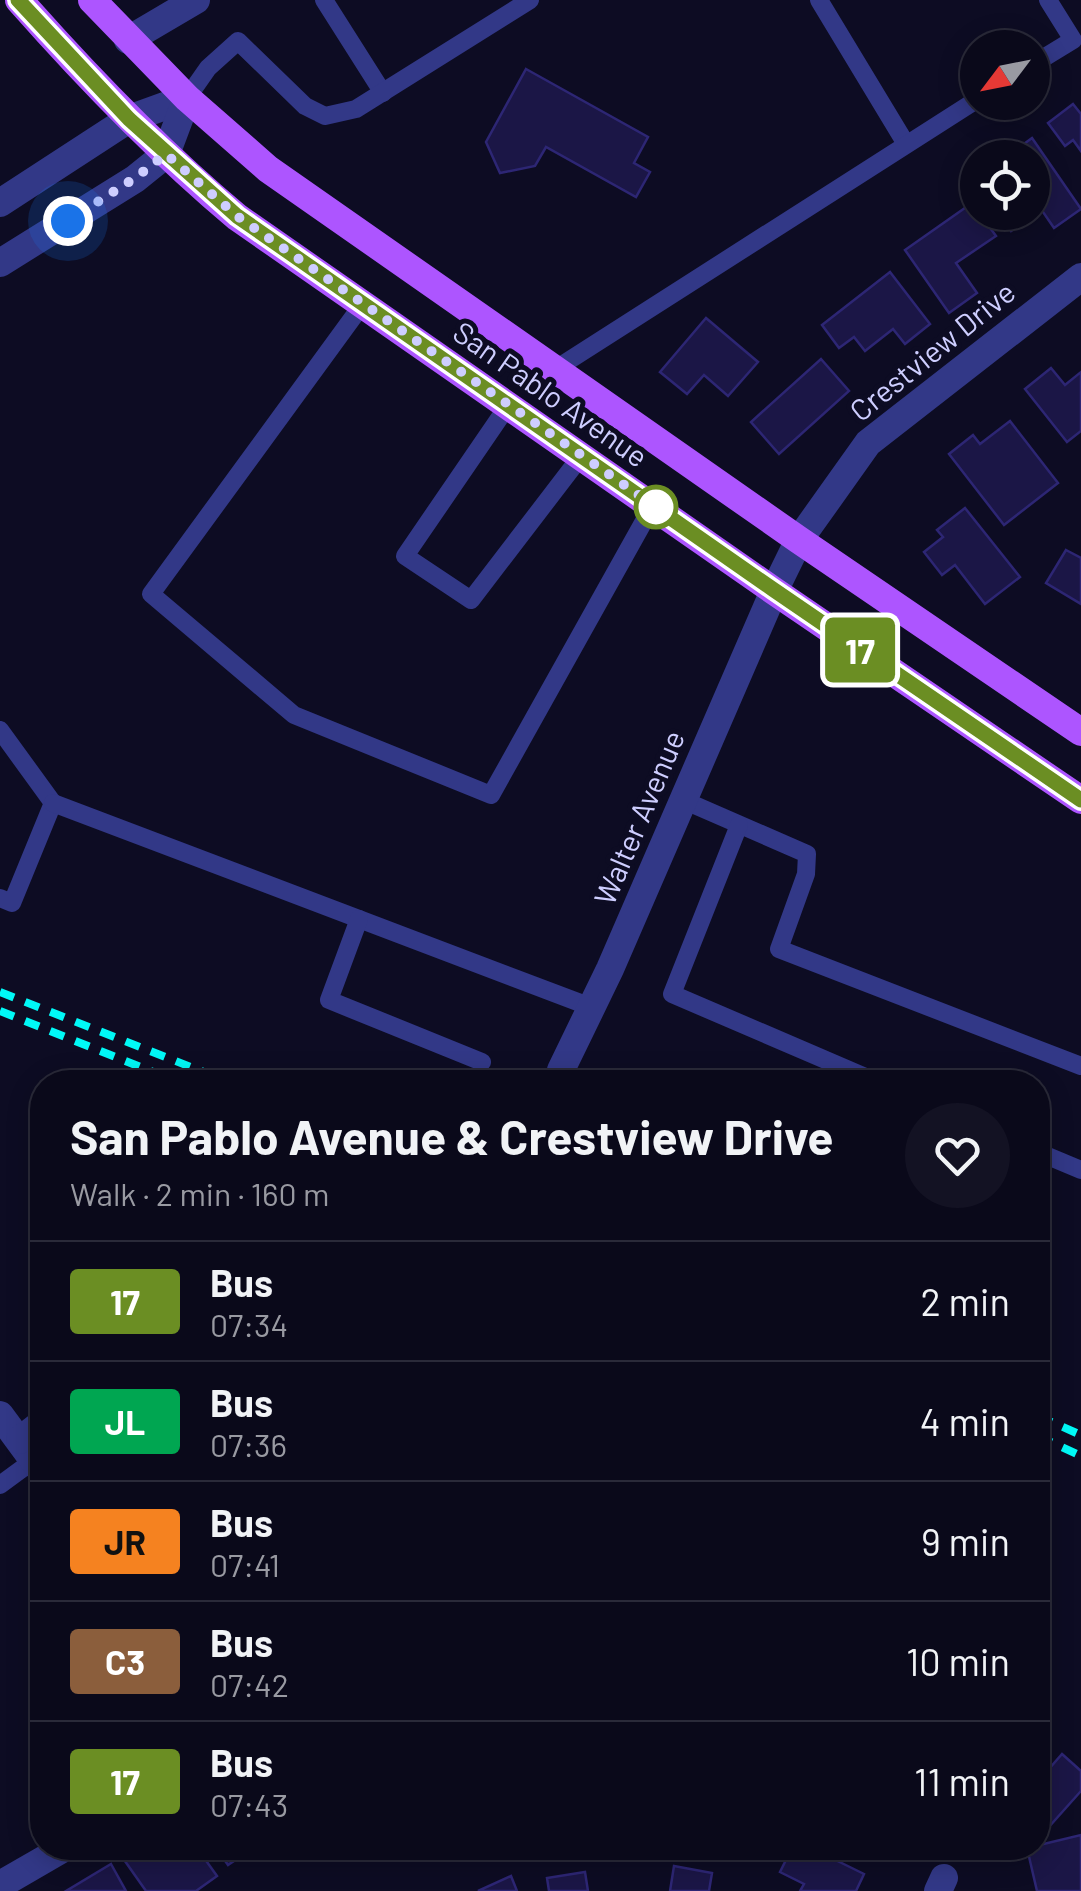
<!DOCTYPE html>
<meta charset="utf-8">
<style>
:root{--surface:#0a091a;--page:#131223;--text:#f1f3f6;--muted:#999aa2;--line:#2a2a39}
body{margin:0;font-family:Barlow,sans-serif;background:var(--page);color:var(--text);height:100vh;display:flex;flex-direction:column;font-size:38px;white-space:nowrap}
*{box-sizing:border-box;margin:0}
p{font-size:32px;color:var(--muted)}
.icon{flex:none;width:55px;height:55px;fill:none;stroke:currentColor;stroke-width:2;stroke-linecap:round;stroke-linejoin:round}
.map{position:relative;flex:1;overflow:hidden}
.sheet{position:absolute;left:30px;top:1070px;width:1020px;height:790px;display:flex;flex-direction:column;background:var(--surface);border-radius:40px;box-shadow:0 5px 25px #0003,0 0 0 2px var(--line)}
.sheet>*{flex:none}
.badge{padding:0 20px;border-radius:8px;font-size:35px;line-height:65px}
.needle{width:65px;rotate:238deg}
.tools{position:absolute;left:960px;top:30px;display:grid;gap:20px}
.tools a{display:grid;place-items:center;width:90px;height:90px;border-radius:50%;background:var(--surface);box-shadow:0 5px 25px #0003,0 0 0 2px var(--line);font-size:50px}
.you{position:absolute;width:50px;height:50px;margin:-25px;border:8px solid #fff;border-radius:50%;background:#1a73e8;box-shadow:0 0 0 15px #1a73e833}
.map>.badge{position:absolute;translate:-50% -50%;box-shadow:0 0 0 5px #fff}
.round{display:grid;place-items:center;flex:none;width:105px;height:105px;border-radius:52px;background:var(--page)}
.summary{display:flex;align-items:center;justify-content:space-between;height:170px;padding:0 40px}
h1{font-size:48px;font-weight:700;line-height:75px}
ul{padding:0;list-style:none}
li{display:flex;align-items:center;gap:30px;height:120px;padding:0 40px;border-top:2px solid var(--line)}
li div{flex:1}
li b{display:block;font-size:38px}
li em{font-style:normal}
li .badge{min-width:110px;font-weight:700;text-align:center}
.map>svg:first-child{display:block}
.building{fill:#1b1646;stroke:#2d2674;stroke-width:2.5}
.lines{fill:none;stroke-linecap:round;stroke-linejoin:round}
.service{stroke:#323887;stroke-width:18}
.minor{stroke:#323887;stroke-width:28}
.tertiary{stroke:#323887;stroke-width:28}
.primary{stroke:#ad55ff;stroke-width:28}
.rail{stroke:#00f9f7;stroke-width:8;stroke-dasharray:15 12;stroke-linecap:butt}
.line-casing{stroke:#fff;stroke-width:22}
.line{stroke:#6b8e23;stroke-width:15}
.walk{stroke:#ceceff;stroke-width:10;stroke-dasharray:0 18}
.stop-dot{fill:#fff;stroke:#6b8e23;stroke-width:5}
.labels{text-anchor:middle;stroke-width:10;stroke-linejoin:round;paint-order:stroke}
.street-label{font-size:30px;fill:#ceceff;stroke:#0d0c23}
</style>
<div class="map">
<svg width="1081" height="1891" viewBox="0 0 1081 1891">
<rect width="100%" height="100%" fill="#0d0c23"/>
<g class="building">
<path d="M526,69l122,68 -14,26 16,9 -14,25 -90,-50 -11,19 -35,7 -14,-31z"/>
<path d="M1073,104l8,10v37l-8,-11 -8,6 -17,-23z"/>
<path d="M1032,138l49,71 -27,19 -13,-19 -30,22 -14,-19h35v-54h-27z"/>
<path d="M972,203l24,33 -40,27 21,30 -28,20 -44,-63z"/>
<path d="M890,272l40,52 -25,20 -12,-15 -28,22 -11,-14 -15,11 -17,-23z"/>
<path d="M706,318l52,44 -30,34 -24,-21 -17,19 -27,-22z"/>
<path d="M821,359l28,32 -70,63 -28,-32z"/>
<path d="M1051,368l14,17 16,-13v59l-14,11 -42,-53z"/>
<path d="M1010,421l48,62 -54,42 -55,-71 24,-19 7,9z"/>
<path d="M965,508l55,69 -35,27 -30,-39 -13,10 -18,-23 19,-15 -6,-7z"/>
<path d="M1066,550l15,8v46l-35,-21z"/>
<path d="M1062,1754l19,17v20l-34,38 -9,-8v-47l3,4z"/>
<path d="M1081,1835v56h-44l-10,-43z"/>
<path d="M129,1848h68l20,28 -21,15h-50l-26,-37z"/>
<path d="M216,1848h37l-25,17z"/>
<path d="M792,1848h19l53,26 -8,17h-56l4,-7 -24,-12z"/>
<path d="M111,1864l15,27h-60z"/>
<path d="M674,1866l38,7 -3,18h-39z"/>
<path d="M585,1872l3,19h-39l-2,-13z"/>
<path d="M511,1876l6,15h-39z"/>
</g>
<g class="lines">
<g class="service">
<path d="M324,0l59,93"/>
<path d="M819,0l87,144"/>
<path d="M1032,65l41,-25 -25,-40"/>
<path d="M187,98l21,-30 30,-27 67,65 20,10 31,-7 174,-109"/>
<path d="M362,305l-211,289 143,121 197,80 162,-290"/>
<path d="M554,370l424,-271"/>
<path d="M509,404l-104,152 66,44 111,-145"/>
<path d="M0,730l53,73 -41,100 -12,-5"/>
<path d="M683,800l124,54 -1,20 -27,75 302,117"/>
<path d="M53,803l538,204"/>
<path d="M739,825l-67,169 205,88"/>
<path d="M359,919l-30,81 153,62"/>
<path d="M1038,1152l43,18"/>
<path d="M0,1485l34,-25"/>
</g>
<g class="minor">
<path d="M128,40l68,-40"/>
<path d="M561,1070l49,-101 164,-378 25,-51 69,-97 213,-166"/>
<path d="M0,1415l42,57"/>
<path d="M20,1440l22,-17"/>
<path d="M0,1885l64,-37"/>
<path d="M938,1891l6,-13"/>
</g>
<g class="tertiary">
<path d="M0,203l129,-84 58,-21"/>
<path d="M0,263l135,-84 31,-25 21,-56"/>
</g>
<g class="primary">
<path d="M19,0c68,77 139,151 218,217l537,374 307,209"/>
<path d="M92,0l95,98 81,71 531,371 282,192"/>
</g>
<g class="rail">
<path d="M0,992l229,90"/>
<path d="M0,1011l178,71"/>
<path d="M1038,1416l43,19"/>
<path d="M1038,1436l43,20"/>
</g>
</g>
<g class="lines">
<defs>
<path id="line" d="M18,0l111,119 108,97 537,374 307,210"/>
</defs>
<use href="#line" class="line-casing"/>
<use href="#line" class="line"/>
<path class="walk" d="M68,221l67,-43 31,-24 71,62 419,291"/>
</g>
<circle class="stop-dot" cx="656" cy="507" r="20"/>
<g class="labels">
<g class="street-label">
<text transform="translate(933 352) rotate(-39)" y="10">Crestview Drive</text>
<text transform="translate(550 395) rotate(35)" y="10">San Pablo Avenue</text>
<text transform="translate(640 818) rotate(-67)" y="10">Walter Avenue</text>
</g>
</g>
</svg>
<div class="tools">
<a><svg class="needle" viewBox="-14 -14 28 28"><path d="M0-13l5 13h-10z" fill="#e53935"/><path d="M0 13l5-13h-10z" fill="#999aa2"/></svg></a>
<a><svg class="icon" aria-label="locate" viewBox="0 0 24 24"><circle cx="12" cy="12" r="6"/><path d="M12 2v4M12 18v4M2 12h4M18 12h4"/></svg></a>
</div>
<div class="you" style="left:68px;top:221px"></div>
<b class="badge" style="left:860px;top:650px;background:#6b8e23;color:#fff">17</b>
<section class="sheet">
<div class="summary"><div><h1>San Pablo Avenue &amp; Crestview Drive</h1><p>Walk · 2 min · 160 m</p></div><a class="round"><svg class="icon" aria-label="heart" viewBox="0 0 24 24"><path d="M12 20l-8-8c-3-5 5-10 8-4 3-6 11-1 8 4z"/></svg></a></div>
<ul>
<li><span class="badge" style="background:#6b8e23;color:#fff">17</span><div><b>Bus</b><p>07:34</p></div><em>2 min</em></li>
<li><span class="badge" style="background:#00a651;color:#fff">JL</span><div><b>Bus</b><p>07:36</p></div><em>4 min</em></li>
<li><span class="badge" style="background:#f58220;color:#111">JR</span><div><b>Bus</b><p>07:41</p></div><em>9 min</em></li>
<li><span class="badge" style="background:#8b5e3c;color:#fff">C3</span><div><b>Bus</b><p>07:42</p></div><em>10 min</em></li>
<li><span class="badge" style="background:#6b8e23;color:#fff">17</span><div><b>Bus</b><p>07:43</p></div><em>11 min</em></li>
</ul>
</section>
</div>
